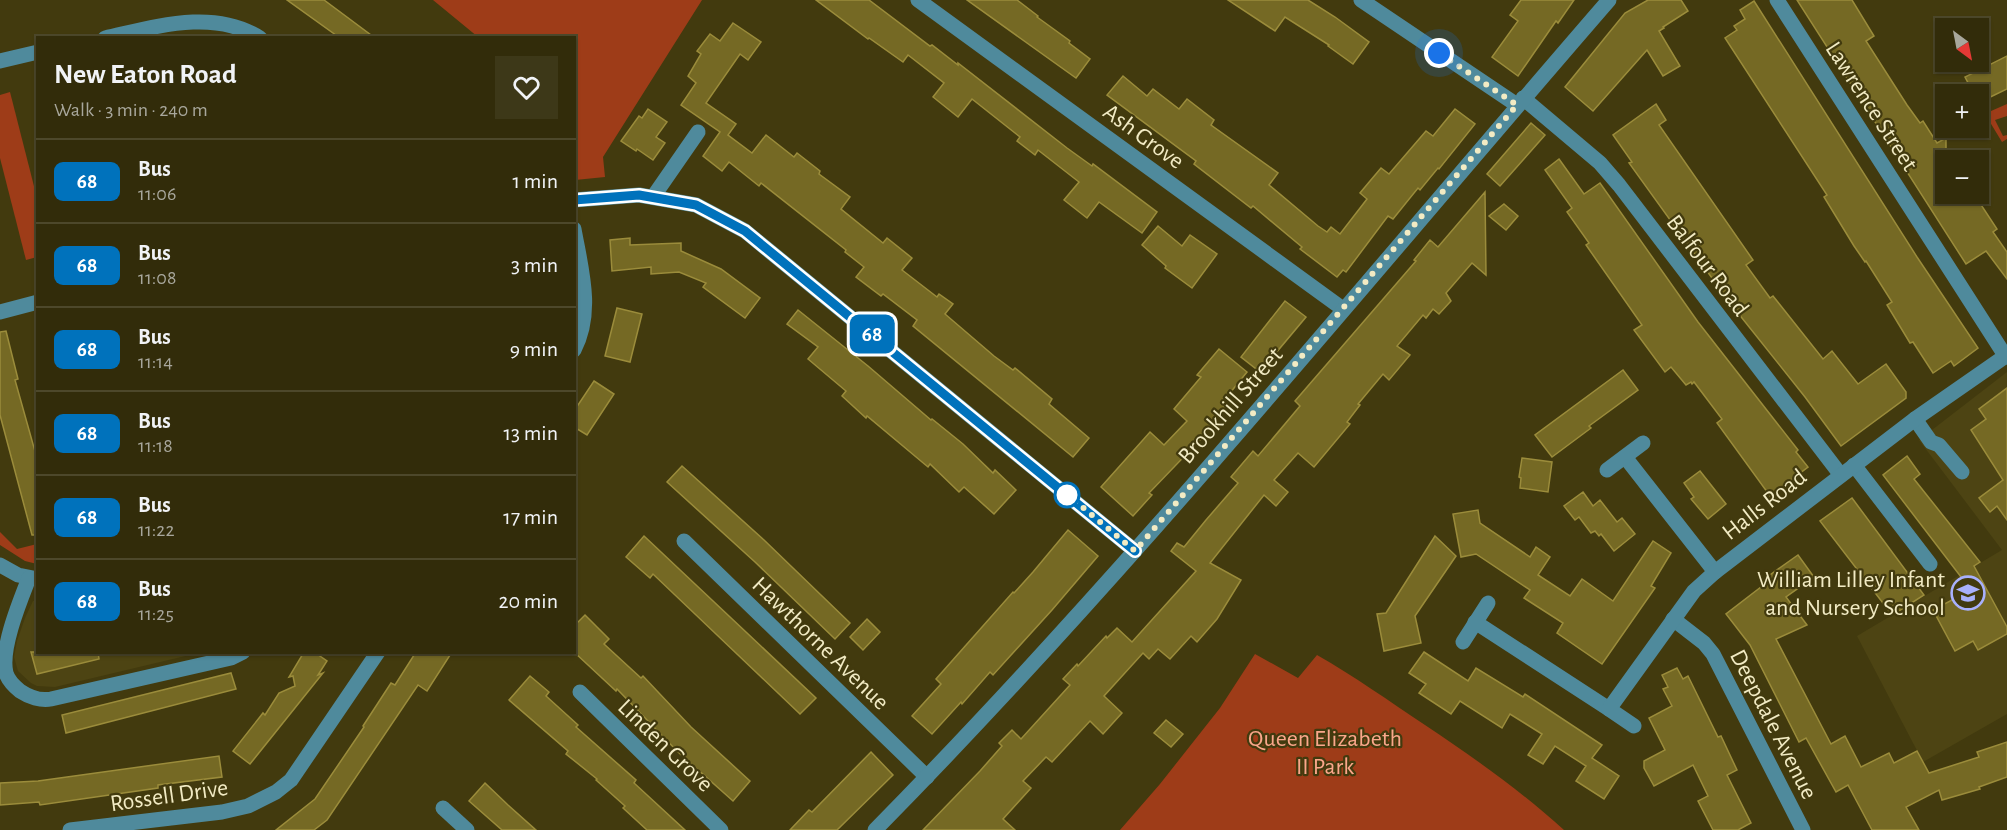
<!DOCTYPE html>
<meta charset="utf-8">
<style>
:root{--surface:#322c0a;--page:#3d3818;--text:#f1f3f6;--muted:#a8a79c;--line:#4d482b}
body{margin:0;font-family:"Alegreya Sans",sans-serif;background:var(--page);color:var(--text);height:100vh;display:flex;flex-direction:column;font-size:22px;white-space:nowrap}
*{box-sizing:border-box;margin:0}
p{font-size:20px;color:var(--muted)}
.icon{flex:none;width:33px;height:33px;fill:none;stroke:currentColor;stroke-width:2;stroke-linecap:round;stroke-linejoin:round}
.map{position:relative;flex:1;overflow:hidden}
.panel{position:absolute;left:36px;top:36px;width:540px;height:618px;display:flex;flex-direction:column;background:var(--surface);border-radius:0px;box-shadow:0 2px 4px #0004,0 0 0 2px var(--line)}
.panel>*{flex:none}
.badge{padding:0 12px;border-radius:9px;font-size:21px;line-height:39px}
.needle{width:39px;rotate:148deg}
.tools{position:absolute;left:1935px;top:18px;display:grid;gap:12px}
.tools a{display:grid;place-items:center;width:54px;height:54px;border-radius:0px;background:var(--surface);box-shadow:0 2px 4px #0004,0 0 0 2px var(--line);font-size:30px}
.you{position:absolute;width:30px;height:30px;margin:-15px;border:4px solid #fff;border-radius:50%;background:#1a73e8;box-shadow:0 0 0 9px #1a73e833}
.map>.badge{position:absolute;translate:-50% -50%;box-shadow:0 0 0 3px #fff}
.round{display:grid;place-items:center;flex:none;width:63px;height:63px;border-radius:0px;background:var(--page)}
.summary{display:flex;align-items:center;justify-content:space-between;height:102px;padding:0 18px}
h1{font-size:28px;font-weight:600;line-height:45px}
ul{padding:0;list-style:none}
li{display:flex;align-items:center;gap:18px;height:84px;padding:0 18px;border-top:2px solid var(--line)}
li div{flex:1}
li b{display:block;font-size:22px}
li em{font-style:normal}
li .badge{min-width:66px;font-weight:700;text-align:center}
.map>svg:first-child{display:block}
.built{fill:#4d4413}
.green{fill:#9e3c18}
.building{fill:#756924;stroke:#9b8c3b;stroke-width:1.5}
.lines{fill:none;stroke-linecap:round;stroke-linejoin:round}
.minor{stroke:#4f8a9c;stroke-width:15}
.line-casing{stroke:#fff;stroke-width:14}
.line{stroke:#0072bc;stroke-width:9}
.walk{stroke:#f2ebc4;stroke-width:6;stroke-dasharray:0 10.8}
.stop-dot{fill:#fff;stroke:#0072bc;stroke-width:3}
.labels{text-anchor:middle;stroke-width:4.5;stroke-linejoin:round;paint-order:stroke}
.street-label{font-size:24px;fill:#f2ebc4;stroke:#423a0e}
.poi-label{font-size:24px;fill:#f2ebc4;stroke:#423a0e;text-anchor:end}
.park-label{font-size:24px;fill:#fba78b;stroke:#423a0e}
</style>
<div class="map">
<svg width="2007" height="830" viewBox="0 0 2007 830">
<rect width="100%" height="100%" fill="#423a0e"/>
<g class="built">
<path d="M2007,372v342l-84,48 -66,-126 145,-86 -83,-110z"/>
<path d="M37,600l1,52 160,1 -143,34 -18,-1 -6,-3 -13,-12 -4,-14 3,-16 8,-23 8,-17z"/>
</g>
<g class="green">
<path d="M433,0h269l-99,157 2,20 -30,3 -1,-142 -96,-1z"/>
<path d="M10,92l27,106v59l-11,3 -26,-102v-63z"/>
<path d="M2007,104v12l-12,4 8,16 4,-1v4l-5,3 -20,-33 6,-3 3,5z"/>
<path d="M0,532l17,17 20,-5v20l-12,-3 -25,-16z"/>
<path d="M1255,654l43,24 19,-23c37,21 72,46 108,70 48,32 96,66 139,105h-444l40,-46 60,-76z"/>
</g>
<g class="building">
<path d="M287,0h37l51,38h-35z"/>
<path d="M816,0h53l61,46 2,-1 26,20v-2l109,85 25,18 1,-2 64,48 -15,21 -43,-31 -12,16 -23,-18 15,-18 -41,-32 -3,5 -18,-14 3,-4 -48,-38 -14,18 -25,-20 11,-14 -36,-28 -5,7 -34,-24 -1,1z"/>
<path d="M967,0h50l21,16 -1,1 33,24 -1,2 21,16 -14,19z"/>
<path d="M1228,0h80l27,17 34,25 -16,22 -25,-18 1,-1 -44,-28 -10,14z"/>
<path d="M1521,0h53l-16,23 -2,-2 -38,55 -26,-19 26,-36 -8,-6z"/>
<path d="M1648,0h33l7,11 -25,16 1,1 -5,3 21,35 -17,10 -16,-26 -54,61 -28,-24 60,-74z"/>
<path d="M1797,0h55l22,36 -8,5 41,64 13,18 3,-2 14,22 9,-5v56h28l23,35 -4,3 14,20v27l-21,-28 -20,13z"/>
<path d="M1754,1l163,256 61,91 -24,18 -3,-5 -18,12 -20,-31 -3,1 -23,-38 5,-3 -26,-41 -1,1 -11,-16 -30,-49 3,-2 -102,-157 12,-8 -3,-4 11,-7 -5,-9z"/>
<path d="M733,23l28,19 -13,18 -8,-6 -34,49 30,21 -8,11 24,18 14,-18 28,22 3,-4 23,18 -1,3 31,23 -9,12 42,34 4,-5 25,20 -10,12 35,27 2,-3 14,10 -8,10 49,42 19,14 2,-2 37,31 -3,5 40,34 -16,19 -160,-131 4,-6 -34,-26 -2,2 -25,-19 8,-10 -19,-15 1,-2 -85,-67 -2,3 -30,-24 -7,9 -19,-15 17,-24 -39,-27 15,-22 -8,-7 13,-22 -4,-3 13,-17 10,7z"/>
<path d="M2007,56v33l-29,14v-9h-4l-9,-17z"/>
<path d="M1123,76l24,20 6,-7 26,20 8,-10 27,21 -3,5 67,48 -9,12 49,41 9,6 4,-5 9,7 27,-35 -7,-6 10,-12 11,-13 8,6 37,-43 7,5 22,-27 20,15 -36,45 -1,-1 -18,22 -2,-2 -25,31 -5,-3 -42,56 -3,-2 -6,7 -37,-28 2,-2 -49,-41 -2,2 -57,-44 2,-3 -89,-66z"/>
<path d="M1656,104l10,16 -7,5 94,135 -7,5 24,33 3,-2 50,63 9,-8 26,33 28,-20 20,28v6l-65,48 -36,-49 -75,-94 -101,-140 3,-1 -19,-27z"/>
<path d="M648,109l19,13 -11,15 9,6 -12,17 -16,-11 -1,2 -15,-10 18,-25 3,2z"/>
<path d="M1531,123l14,12 -45,51 -13,-12z"/>
<path d="M1559,159l25,35 16,-11 98,139 100,128 -2,2 12,15 -38,29 -53,-73 5,-4 -28,-37 -2,2 -1,-2 -5,3 -15,-18 -6,5 -31,-42 8,-5 -56,-80 3,-2 -22,-31 5,-4 -27,-38z"/>
<path d="M1485,192l1,83 -14,-12 -26,30 5,8 -12,13 -6,-5 -7,9 -3,-3 -26,31 13,9 -21,25 -6,-6 -25,30 2,1 -13,17 3,2 -36,43 -16,-14 -24,27 14,12 -12,14 -12,-11 -54,68 31,17 -24,39 -20,23 -6,-6 -21,23 -12,-10 -9,10 -6,-6 -39,43 18,17 -19,21 -13,-13 -38,41 -6,-5 -23,24 8,7 -28,31 12,11h-92l57,-59 22,-25 -3,-3 13,-13 9,9 49,-54 -7,-6 14,-15 1,2 28,-30 1,2 10,-10 15,14 64,-71 -25,-20 6,-8 7,4 22,-27 32,-37 -7,-6 22,-26 5,5 42,-50 -5,-5 121,-140 -2,-1 16,-20 8,7z"/>
<path d="M1504,204l14,12 -12,14 -17,-14z"/>
<path d="M1158,226l24,20 8,-11 27,19 -25,34 -27,-20 1,-2 -24,-21z"/>
<path d="M630,238v7l51,-2v8l40,18 39,29 -15,20 -42,-31 3,-4 -27,-11 -28,2v-7l-39,4 -2,-31z"/>
<path d="M1285,301l21,16 -46,55 -19,-15z"/>
<path d="M617,308l25,6 -12,48 -25,-6z"/>
<path d="M798,310l70,56 63,54 1,-1 31,25 30,29 2,-3 21,20 -22,24 -30,-27 -5,5 -29,-28 -2,3 -61,-51 -1,2 -24,-22 4,-5 -38,-32 10,-12 -31,-23z"/>
<path d="M6,331l12,48 -3,1 23,82v73h-6l-32,-120v-83z"/>
<path d="M1219,349l28,23 -26,32 4,3 -27,32 2,1 -51,53 3,2 -19,21 -32,-29 49,-55 14,13 23,-24 -13,-12 27,-32 -4,-2z"/>
<path d="M1623,370l15,20 -49,36 2,2 -39,29 -17,-22z"/>
<path d="M594,381l20,13 -27,41 -13,-8v-16z"/>
<path d="M2007,388v132l-10,-14 -7,6 -11,-14 24,-18 -32,-50 15,-11 -7,-10z"/>
<path d="M1907,456l13,18 -6,5 66,83 -6,4 33,61v7l-29,16 -5,-9 -18,10 -22,-41 38,-20 -88,-115z"/>
<path d="M1522,458l30,4 -4,30 -28,-4 1,-10 -2,-1z"/>
<path d="M682,466l82,74 86,83 -15,16 -80,-77 -88,-80z"/>
<path d="M1700,471l26,33 -18,15 -17,-20 3,-2 -10,-14z"/>
<path d="M1583,492l10,14 7,-6 17,22 5,-4 13,16 -21,17 -13,-17 -2,2 -4,-5 -4,2 -12,-16 -4,3 -11,-14z"/>
<path d="M1852,498l72,97 -25,16 -3,-5 -7,5 -69,-90z"/>
<path d="M1478,510l2,13 50,34 6,-10 14,10 -12,18 32,21 12,-17 31,22 40,-60 18,12 -20,33 4,2 -53,76 -45,-31 6,-10 -39,-25 6,-8 -54,-36 -15,3 -8,-43z"/>
<path d="M1068,530l30,26 -46,54 -59,65 -3,-3 -28,32 -1,-2 -29,32 -20,-18 29,-32 -5,-5 77,-87 1,1 19,-21z"/>
<path d="M644,536l172,162 -16,16 -147,-140 -3,4 -24,-21z"/>
<path d="M1435,536l21,20 -41,60 6,27 -37,8 -7,-37 9,-1z"/>
<path d="M1798,555l16,22 -28,20 21,28 -31,14 55,105 14,-8 16,31 28,-14 5,10 23,-12 12,22 50,-16 -2,-5 30,-10v35l-28,10 1,2 -38,11 -3,-10 -33,17 13,23h-47l-24,-45 -12,7 -30,-54 -7,4 -49,-97 -24,-31 44,-34 -3,-3z"/>
<path d="M585,615l24,24 -5,5 37,34 2,-2 48,51 59,54 -17,20 -55,-49 -61,-63 -1,2 -42,-39v-26z"/>
<path d="M867,619l13,13 -17,18 -13,-13z"/>
<path d="M31,652h67l1,7 -62,15z"/>
<path d="M304,652h10l13,9 -9,14 5,-2 -73,91 -17,-13 30,-38 2,2 14,-22 16,-7 -2,-10 -4,1z"/>
<path d="M416,652h36l-25,39 -9,-6 -91,135 -13,10h-38l39,-31 49,-72 -1,-1 28,-43 4,2z"/>
<path d="M1424,652l44,29 8,-13 47,29 2,-3 77,51 -10,13 27,18 -15,23 -28,-18 10,-15 -31,-20 -12,18 -15,-9 14,-21 -32,-20 -8,14 -42,-27 -9,13 -32,-21 7,-9 -17,-11z"/>
<path d="M1677,668l6,11 5,-3 30,61 3,-1 16,34 -10,5 24,48 -13,7h-25l-15,-29 10,-5 -15,-31 -39,21 -10,-18v-7l21,-11 -16,-32 23,-12 -9,-17 5,-2 -6,-12z"/>
<path d="M231,673l5,16 -170,44 -4,-18z"/>
<path d="M530,676l19,16 -3,4 32,29 -2,2 60,53 -2,3 51,47h-38l-24,-22 2,-2 -29,-26 1,-1 -31,-25 2,-3 -59,-51z"/>
<path d="M1166,720l17,14 -12,13 -17,-14z"/>
<path d="M871,752l22,23 -56,55h-47l19,-20 3,2z"/>
<path d="M219,756l3,21 -64,8v3l-118,17 -1,-3 -39,3v-22l38,-2z"/>
<path d="M485,783l23,22 28,25h-34l-33,-29z"/>
</g>
<g class="lines">
<g class="minor">
<path d="M918,0l425,309"/>
<path d="M1361,0l156,105"/>
<path d="M1777,0l229,357"/>
<path d="M105,38c50,-11 108,-30 155,0"/>
<path d="M0,61l38,-9"/>
<path d="M1523,98l77,65 19,22 221,289"/>
<path d="M653,197l45,-65"/>
<path d="M574,200l65,-5 57,10 49,26 390,320"/>
<path d="M574,229c7,39 20,83 0,121"/>
<path d="M0,312l38,-10"/>
<path d="M1915,419l16,23 8,3 23,27"/>
<path d="M1625,457l90,115"/>
<path d="M1854,465l76,99"/>
<path d="M1607,470l36,-27"/>
<path d="M684,541l243,236"/>
<path d="M0,565l18,10 20,4"/>
<path d="M29,578c-9,23 -29,71 -23,95 2,7 8,13 14,18 9,6 21,10 31,8l180,-41 12,-6"/>
<path d="M1673,619l31,24 9,11 90,176"/>
<path d="M1475,622l134,87"/>
<path d="M1463,642l25,-39"/>
<path d="M580,692l141,138"/>
<path d="M1634,726l-25,-17 85,-118 21,-19 200,-153 92,-64"/>
<path d="M443,808l24,22"/>
<path d="M70,830l152,-18 26,-6 28,-14 15,-12 87,-128"/>
<path d="M875,830c259,-263 492,-551 734,-830"/>
</g>
</g>
<g class="lines">
<defs>
<path id="line" d="M574,200l65,-5 57,10 49,26 390,320"/>
</defs>
<use href="#line" class="line-casing"/>
<use href="#line" class="line"/>
<path class="walk" d="M1067,495l-4,-4 72,60 382,-446 -78,-52"/>
</g>
<defs>
<symbol id="school-ring" viewBox="-11 -11 22 22"><circle r="9.5" fill="#423a0e" stroke="#a8b0fc" stroke-width="1.5"/><path d="M0-5L7-2L0 1L-7-2ZM-4 1L0 2.5L4 1V4Q0 6-4 4Z" fill="#a8b0fc"/></symbol>
</defs>
<g fill-rule="evenodd">
<use href="#school-ring" x="1949" y="574" width="38" height="38"/>
</g>
<circle class="stop-dot" cx="1067" cy="495" r="12"/>
<g class="labels">
<g class="street-label">
<text transform="translate(1872 106) rotate(57)" y="8">Lawrence Street</text>
<text transform="translate(1144 136) rotate(36)" y="8">Ash Grove</text>
<text transform="translate(1708 265) rotate(53)" y="8">Balfour Road</text>
<text transform="translate(1230 405) rotate(-49)" y="8">Brookhill Street</text>
<text transform="translate(1764 504) rotate(-38)" y="8">Halls Road</text>
<text transform="translate(821 643) rotate(44)" y="8">Hawthorne Avenue</text>
<text transform="translate(1774 724) rotate(63)" y="8">Deepdale Avenue</text>
<text transform="translate(666 745) rotate(44)" y="8">Linden Grove</text>
<text transform="translate(169 795) rotate(-8)" y="8">Rossell Drive</text>
</g>
<g class="poi-label">
<text x="1945" y="587">William Lilley Infant<tspan x="1945" dy="28">and Nursery School</tspan></text>
</g>
<g class="park-label">
<text x="1325" y="746">Queen Elizabeth<tspan x="1325" dy="28">II Park</tspan></text>
</g>
</g>
</svg>
<div class="tools">
<a><svg class="needle" viewBox="-14 -14 28 28"><path d="M0-13l5 13h-10z" fill="#e53935"/><path d="M0 13l5-13h-10z" fill="#a8a79c"/></svg></a>
<a>+</a>
<a>−</a>
</div>
<div class="you" style="left:1439px;top:53px"></div>
<b class="badge" style="left:872px;top:334px;background:#0072bc;color:#fff">68</b>
<section class="panel">
<div class="summary"><div><h1>New Eaton Road</h1><p>Walk · 3 min · 240 m</p></div><a class="round"><svg class="icon" aria-label="heart" viewBox="0 0 24 24"><path d="M12 20l-8-8c-3-5 5-10 8-4 3-6 11-1 8 4z"/></svg></a></div>
<ul>
<li><span class="badge" style="background:#0072bc;color:#fff">68</span><div><b>Bus</b><p>11:06</p></div><em>1 min</em></li>
<li><span class="badge" style="background:#0072bc;color:#fff">68</span><div><b>Bus</b><p>11:08</p></div><em>3 min</em></li>
<li><span class="badge" style="background:#0072bc;color:#fff">68</span><div><b>Bus</b><p>11:14</p></div><em>9 min</em></li>
<li><span class="badge" style="background:#0072bc;color:#fff">68</span><div><b>Bus</b><p>11:18</p></div><em>13 min</em></li>
<li><span class="badge" style="background:#0072bc;color:#fff">68</span><div><b>Bus</b><p>11:22</p></div><em>17 min</em></li>
<li><span class="badge" style="background:#0072bc;color:#fff">68</span><div><b>Bus</b><p>11:25</p></div><em>20 min</em></li>
</ul>
</section>
</div>
